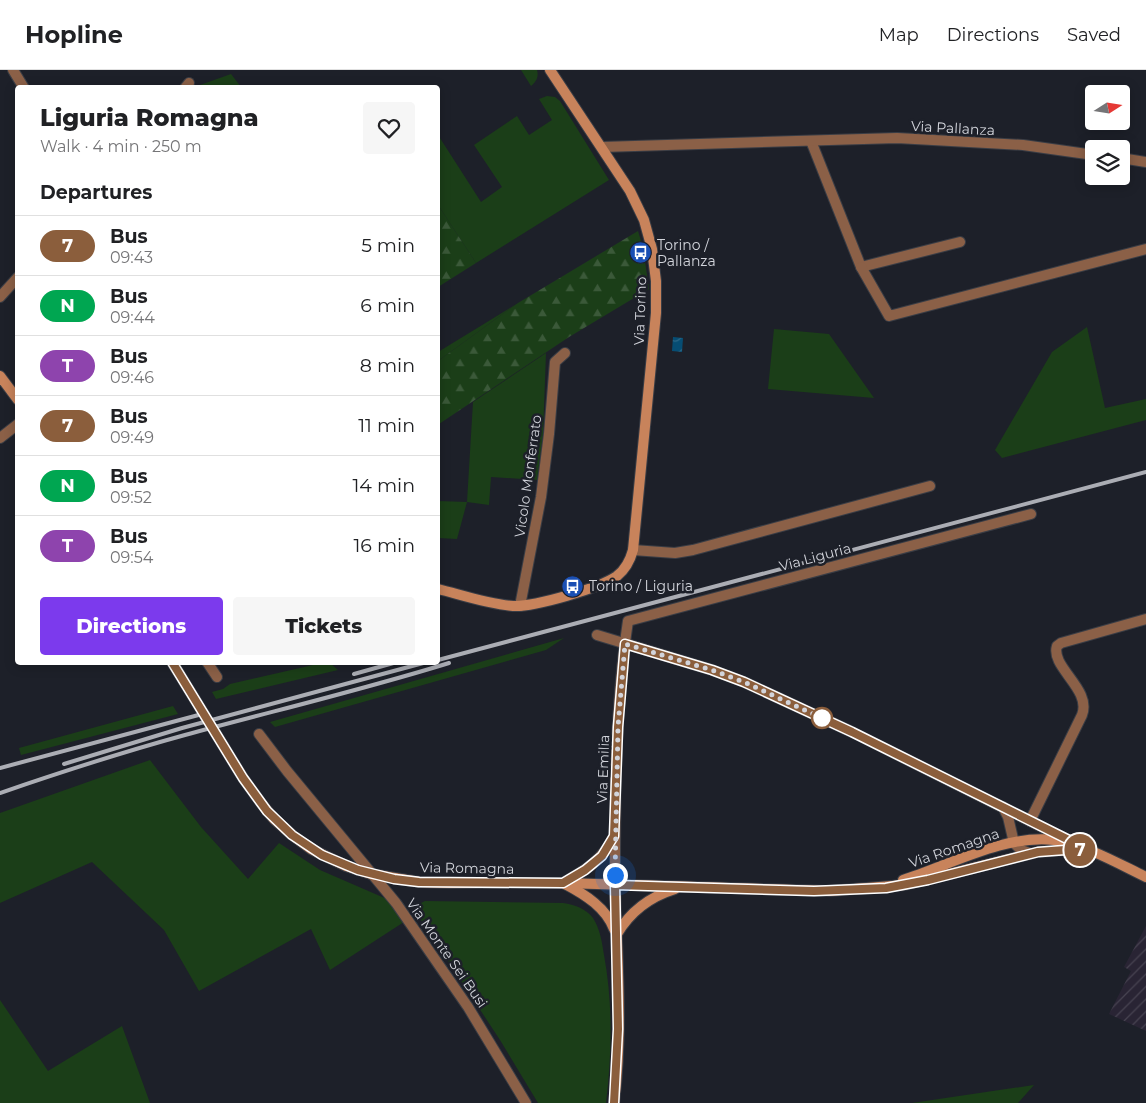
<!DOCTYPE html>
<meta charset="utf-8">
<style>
:root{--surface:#fff;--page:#f6f6f6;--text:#202124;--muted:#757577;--line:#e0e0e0;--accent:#7c3aed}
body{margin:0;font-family:Montserrat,sans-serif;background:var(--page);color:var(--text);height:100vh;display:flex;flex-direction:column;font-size:19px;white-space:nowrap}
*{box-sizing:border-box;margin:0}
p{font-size:16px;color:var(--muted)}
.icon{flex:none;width:28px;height:28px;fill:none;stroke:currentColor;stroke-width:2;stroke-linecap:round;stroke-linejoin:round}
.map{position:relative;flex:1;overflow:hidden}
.drawer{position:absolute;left:15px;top:15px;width:425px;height:580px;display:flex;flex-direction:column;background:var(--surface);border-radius:5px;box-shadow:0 2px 12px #0003}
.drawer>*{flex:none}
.badge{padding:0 10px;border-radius:16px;font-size:18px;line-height:32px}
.needle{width:32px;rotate:78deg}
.buttons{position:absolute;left:1085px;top:15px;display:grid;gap:10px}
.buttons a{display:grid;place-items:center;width:45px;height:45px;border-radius:5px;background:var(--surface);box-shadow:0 2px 12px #0003;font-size:25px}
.you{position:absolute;width:25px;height:25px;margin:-12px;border:4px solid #fff;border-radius:50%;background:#1a73e8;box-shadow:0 0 0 8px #1a73e833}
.map>.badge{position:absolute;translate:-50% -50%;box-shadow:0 0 0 2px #fff}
h2{padding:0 25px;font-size:19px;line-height:45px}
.round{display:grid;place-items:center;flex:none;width:52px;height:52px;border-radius:5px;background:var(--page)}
.head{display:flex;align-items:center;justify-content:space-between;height:85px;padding:0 25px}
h1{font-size:24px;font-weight:800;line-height:38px}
.cta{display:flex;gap:10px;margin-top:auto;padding:10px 25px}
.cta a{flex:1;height:58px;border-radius:5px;background:var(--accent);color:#fff;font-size:20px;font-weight:800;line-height:58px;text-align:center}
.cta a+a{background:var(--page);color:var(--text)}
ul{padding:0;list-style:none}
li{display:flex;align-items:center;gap:15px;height:60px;padding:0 25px;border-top:1px solid var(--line)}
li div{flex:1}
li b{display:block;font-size:19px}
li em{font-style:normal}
li .badge{min-width:55px;font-weight:700;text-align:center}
header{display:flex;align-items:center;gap:30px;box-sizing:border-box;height:70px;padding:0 25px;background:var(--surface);border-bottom:1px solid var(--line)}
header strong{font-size:24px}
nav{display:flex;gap:28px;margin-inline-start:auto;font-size:18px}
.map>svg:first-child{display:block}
.industrial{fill:url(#industrial-furrows)}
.green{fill:#1b3e18}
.forest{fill:url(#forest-firs)}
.water{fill:url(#water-waves)}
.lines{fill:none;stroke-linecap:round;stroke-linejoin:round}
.street-casing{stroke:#3a3d45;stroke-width:12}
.secondary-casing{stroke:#3a3d45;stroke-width:12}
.street{stroke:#8b6047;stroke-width:10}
.secondary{stroke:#c8835b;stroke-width:10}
.rail{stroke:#abadb4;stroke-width:4}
.line-casing{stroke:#fff;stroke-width:11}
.line{stroke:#8b5e3c;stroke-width:8}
.walk{stroke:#d2d4db;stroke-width:5;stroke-dasharray:0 9}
.stop-dot{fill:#fff;stroke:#8b5e3c;stroke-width:2.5}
.labels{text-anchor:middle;stroke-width:5;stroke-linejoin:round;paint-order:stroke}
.street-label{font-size:14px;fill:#d2d4db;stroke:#1d2029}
.poi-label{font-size:14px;fill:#d2d4db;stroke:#1d2029;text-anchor:start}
</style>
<header>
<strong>Hopline</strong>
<nav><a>Map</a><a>Directions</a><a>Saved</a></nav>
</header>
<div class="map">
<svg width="1146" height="1033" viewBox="0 0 1146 1033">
<defs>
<pattern id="industrial-furrows" width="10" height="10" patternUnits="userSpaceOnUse" patternTransform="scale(1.25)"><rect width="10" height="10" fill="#292434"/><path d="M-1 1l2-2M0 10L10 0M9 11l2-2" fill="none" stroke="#474351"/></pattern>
<pattern id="forest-firs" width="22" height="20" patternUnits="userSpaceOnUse" patternTransform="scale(1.25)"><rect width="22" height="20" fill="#1b3e18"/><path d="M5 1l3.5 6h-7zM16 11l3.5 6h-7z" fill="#3b5939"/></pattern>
<pattern id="water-waves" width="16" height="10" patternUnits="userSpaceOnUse" patternTransform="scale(1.25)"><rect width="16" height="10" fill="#064d73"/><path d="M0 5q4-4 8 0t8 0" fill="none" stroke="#296686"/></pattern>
</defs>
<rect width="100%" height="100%" fill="#1d2029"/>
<path class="industrial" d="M1146,856v105l-37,-17 22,-43 -7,-4z"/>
<g class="green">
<path d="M521,0h16c2,7 -1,12 -6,16z"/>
<path d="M231,4l10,13h-43l2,-2z"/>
<path d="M547,26l8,1 5,4 49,79 -133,83 -38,-58v-70l43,67 21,-15 -28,-42 43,-29 12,19 23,-15 -13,-21z"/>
<path d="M518,233l-80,58v-9z"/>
<path d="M1087,257l18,81 41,-9v21l-144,38 -7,-8 57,-98z"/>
<path d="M774,259l55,5 45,64 -106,-9z"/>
<path d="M546,283l-3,81 -6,46 -46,-3 -2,28 -22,-3 -10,37 -19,-1v-37l29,1 6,-100z"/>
<path d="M564,568l-18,12 -271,77 -5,-5z"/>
<path d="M326,592l4,1 8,7 -122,29 -4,-7 11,-3 7,-5z"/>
<path d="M173,636l5,8 -157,41 -2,-7z"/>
<path d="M150,690l51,67 47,52 31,-36 41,27 76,33 11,17 -77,50 -19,-41 -112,62 -35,-61 -72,-68 -92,41v-90z"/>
<path d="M425,831l138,2c12,2 22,5 30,15 7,11 9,24 11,37 9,49 8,98 2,148h-68l-38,-63 -81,-123 -2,-5 2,-8z"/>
<path d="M0,930l48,71 74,-45 28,77h-150z"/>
<path d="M1034,1015l-16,18h-106z"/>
</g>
<g class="forest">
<path d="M438,135l38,58 -38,24z"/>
<path d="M638,161l5,17 6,41 -80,48 -130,87 -1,-1v-62l80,-58z"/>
</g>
<path class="water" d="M673,267l10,1 -1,14 -10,-1z"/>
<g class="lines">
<defs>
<g id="street">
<path d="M13,0l11,18"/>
<path d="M185,18l4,-5"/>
<path d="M811,71l50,126 99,-25"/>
<path d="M602,77l295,-9 126,7 71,10"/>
<path d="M1121,88l25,4"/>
<path d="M861,197l28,49 257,-67"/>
<path d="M0,227l18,-20"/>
<path d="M0,368l18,-14"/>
<path d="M633,480l42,3 18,-3 237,-64"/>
<path d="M520,536l21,-109 8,-63 6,-72 10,-9"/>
<path d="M597,565l115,35 32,12 108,50 220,110"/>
<path d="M207,592l10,15"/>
<path d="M259,664l28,37 109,132 72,104 58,96"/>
<path d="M1003,737l5,10 6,26 7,7 8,3"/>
<path d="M1030,751l52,-106c10,-26 -32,-48 -25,-69l4,-3 85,-24"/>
<path d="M563,813c23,-13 38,-22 51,-46"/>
<path d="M615,815c0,-88 0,-177 13,-264l403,-107"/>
</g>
<g id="secondary">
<path d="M0,306l18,24"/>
<path d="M438,519c24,6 50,15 75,17 21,1 87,-18 104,-30 9,-7 13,-15 16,-26l23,-237v-32l-4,-32 -8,-29 -14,-29 -80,-121"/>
<path d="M172,592l71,116 18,25 13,16 18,16 19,14 35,17 25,8 48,8 29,1h115l266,8 75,-6 134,-33 27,-2 26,1"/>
<path d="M903,810c45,-14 102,-46 151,-40 32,5 63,23 92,37"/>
<path d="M565,814c21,11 41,24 49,45"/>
<path d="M617,864c13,-22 32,-37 58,-45"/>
<path d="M614,1033c9,-72 3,-146 1,-218"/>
</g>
</defs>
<use href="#street" class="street-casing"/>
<use href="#secondary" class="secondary-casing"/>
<use href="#street" class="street"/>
<use href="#secondary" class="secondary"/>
<g class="rail">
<path d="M438,590l708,-188"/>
<path d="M354,604l43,-12"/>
<path d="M64,694l118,-36 245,-66"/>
<path d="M0,698l206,-55"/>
<path d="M0,723c61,-21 123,-41 185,-58 88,-24 177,-45 264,-72"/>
</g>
</g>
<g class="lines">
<defs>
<path id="line" d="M172,592l71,116 24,33 25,24 30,20 36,15 36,9 25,3 144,1 22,-13 17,-14 12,-20 4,-109 7,-83 87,26 32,12 108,50 239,119 -26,-1 -27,2 -110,28 -42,8 -72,3 -199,-6 3,144 -4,74"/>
</defs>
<use href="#line" class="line-casing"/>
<use href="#line" class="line"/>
<path class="walk" d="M615,805l3,-148 7,-83 87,26 32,12 78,36"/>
</g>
<defs>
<symbol id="bus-disc" viewBox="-11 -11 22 22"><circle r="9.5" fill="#1a4fb4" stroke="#1d2029"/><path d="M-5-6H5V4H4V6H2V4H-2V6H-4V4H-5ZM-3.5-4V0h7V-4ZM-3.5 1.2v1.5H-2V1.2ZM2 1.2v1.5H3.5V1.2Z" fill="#fff"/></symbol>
</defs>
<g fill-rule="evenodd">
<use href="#bus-disc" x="628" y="170" width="25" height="25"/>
<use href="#bus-disc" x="560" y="504" width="25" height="25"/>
</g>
<circle class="stop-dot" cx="822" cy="648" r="10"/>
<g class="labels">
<g class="street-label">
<text transform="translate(953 58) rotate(3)" y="5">Via Pallanza</text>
<text transform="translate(640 241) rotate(-88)" y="5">Via Torino</text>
<text transform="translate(528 406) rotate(-82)" y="5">Vicolo Monferrato</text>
<text transform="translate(815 487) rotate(-15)" y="5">Via Liguria</text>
<text transform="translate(603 699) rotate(-88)" y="5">Via Emilia</text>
<text transform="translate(954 778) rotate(-19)" y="5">Via Romagna</text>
<text transform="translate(467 798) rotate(1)" y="5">Via Romagna</text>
<text transform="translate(447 883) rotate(55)" y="5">Via Monte Sei Busi</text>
</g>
<g class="poi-label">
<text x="657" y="180">Torino /<tspan x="657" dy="16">Pallanza</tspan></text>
<text x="589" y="521">Torino / Liguria</text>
</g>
</g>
</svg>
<div class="buttons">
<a><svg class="needle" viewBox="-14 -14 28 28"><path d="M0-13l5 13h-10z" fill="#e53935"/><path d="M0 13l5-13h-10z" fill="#757577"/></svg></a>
<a><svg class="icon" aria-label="layers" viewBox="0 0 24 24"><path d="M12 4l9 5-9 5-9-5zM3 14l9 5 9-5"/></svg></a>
</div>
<div class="you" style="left:615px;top:805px"></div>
<b class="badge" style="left:1080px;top:780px;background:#8b5e3c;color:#fff">7</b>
<section class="drawer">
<div class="head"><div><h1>Liguria Romagna</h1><p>Walk · 4 min · 250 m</p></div><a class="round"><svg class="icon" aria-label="heart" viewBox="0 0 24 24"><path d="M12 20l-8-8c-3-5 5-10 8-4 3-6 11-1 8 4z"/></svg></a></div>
<h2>Departures</h2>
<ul>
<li><span class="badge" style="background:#8b5e3c;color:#fff">7</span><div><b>Bus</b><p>09:43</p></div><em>5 min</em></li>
<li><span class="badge" style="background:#00a651;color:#fff">N</span><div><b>Bus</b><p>09:44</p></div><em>6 min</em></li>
<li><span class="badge" style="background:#8e44ad;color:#fff">T</span><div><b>Bus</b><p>09:46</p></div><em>8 min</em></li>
<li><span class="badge" style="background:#8b5e3c;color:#fff">7</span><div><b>Bus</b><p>09:49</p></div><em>11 min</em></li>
<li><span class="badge" style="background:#00a651;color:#fff">N</span><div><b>Bus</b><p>09:52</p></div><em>14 min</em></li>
<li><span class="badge" style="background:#8e44ad;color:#fff">T</span><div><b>Bus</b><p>09:54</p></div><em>16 min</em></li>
</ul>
<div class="cta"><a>Directions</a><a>Tickets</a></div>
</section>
</div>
